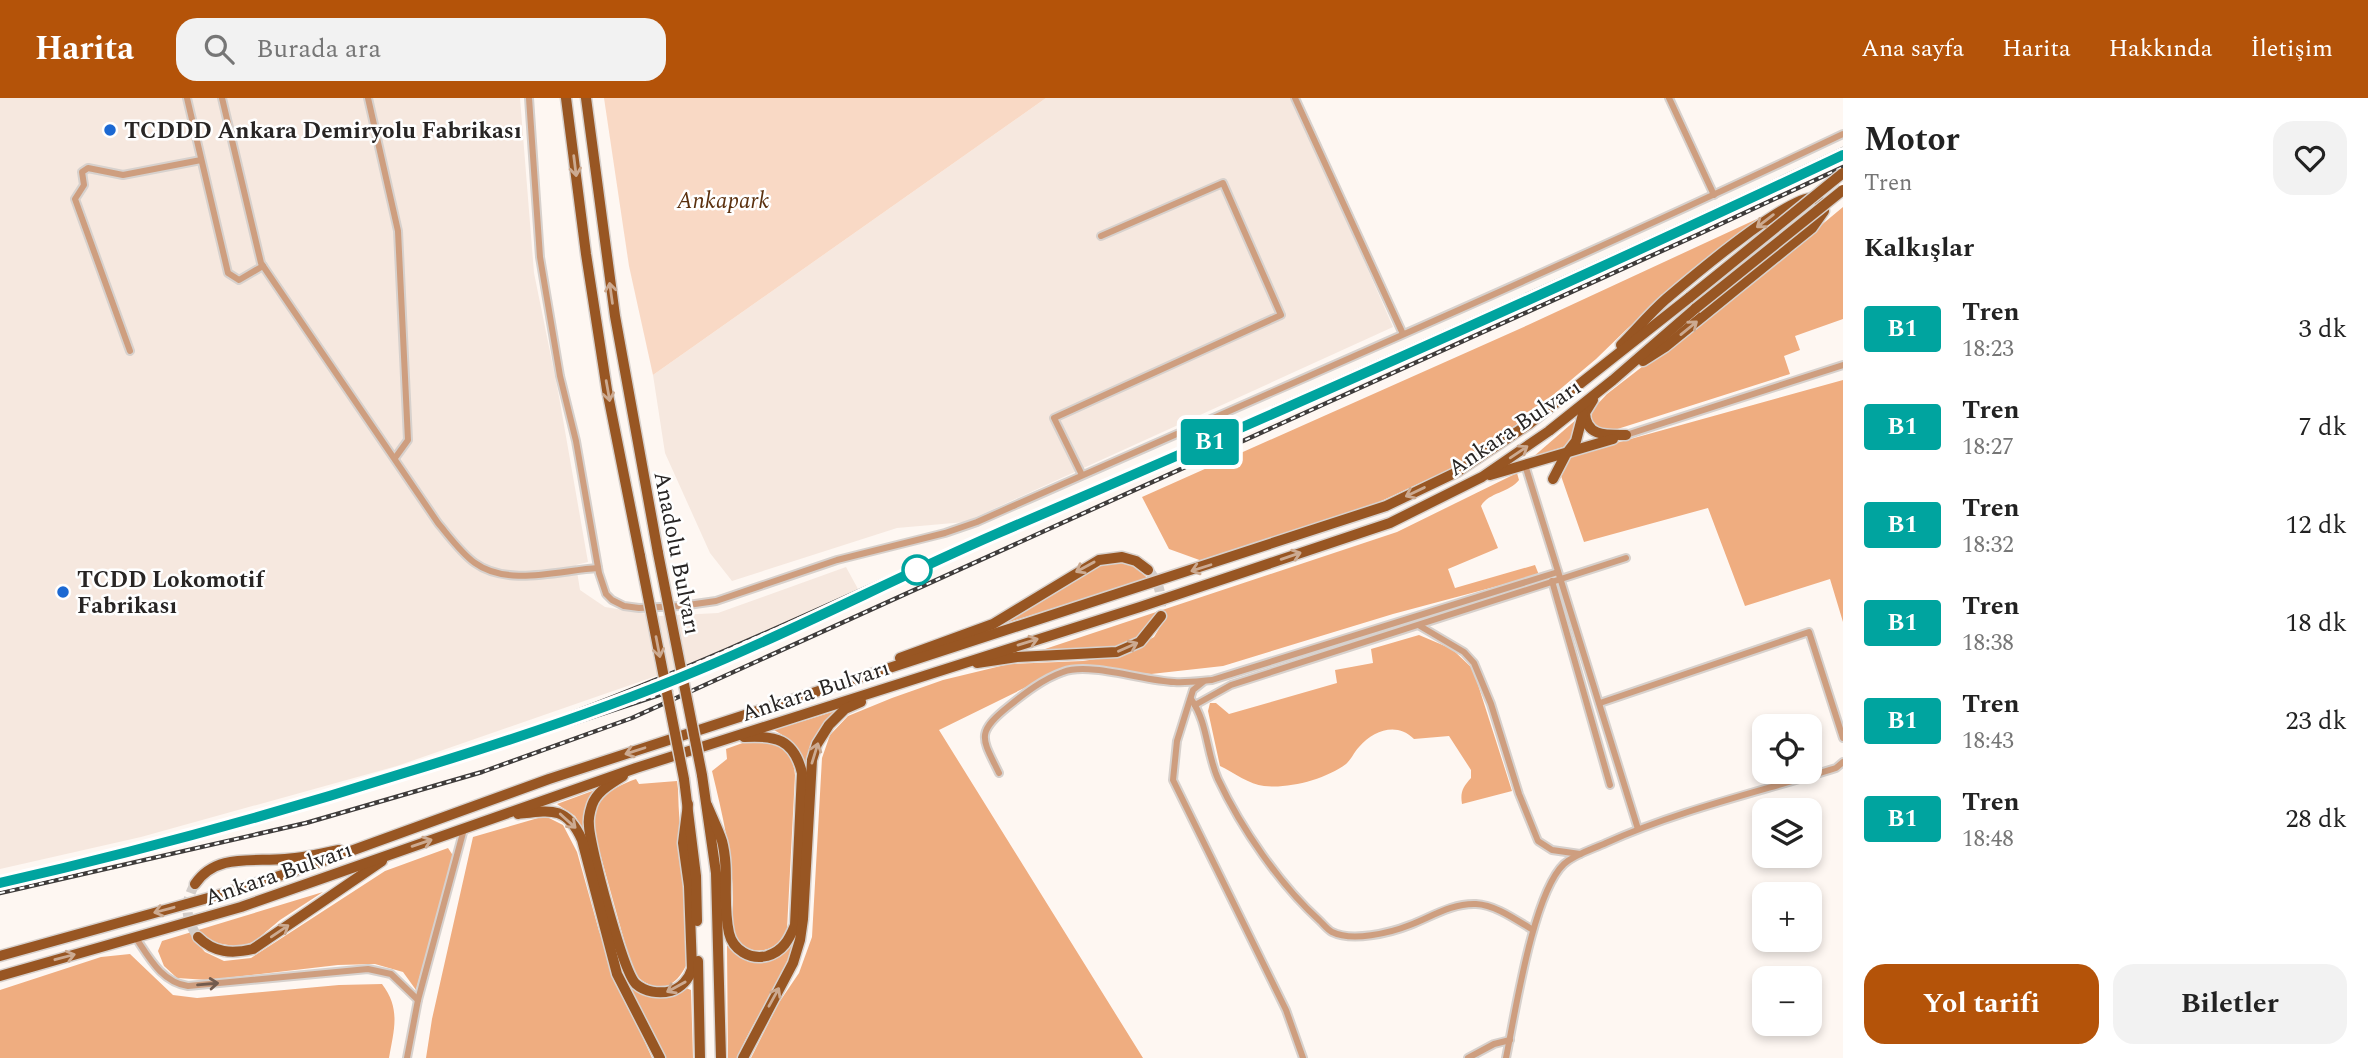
<!DOCTYPE html>
<html lang="tr">
<meta charset="utf-8">
<style>
:root{--surface:#fff;--page:#f2f2f2;--text:#222;--muted:#767676;--accent:#b45309}
body{margin:0;font-family:Spectral,serif;background:var(--page);color:var(--text);height:100vh;display:flex;flex-direction:column;font-size:26px;white-space:nowrap}
*{box-sizing:border-box;margin:0}
p{font-size:23px;color:var(--muted)}
.icon{flex:none;width:38px;height:38px;fill:none;stroke:currentColor;stroke-width:2;stroke-linecap:round;stroke-linejoin:round}
.map{position:relative;flex:1;overflow:hidden}
.panel{display:flex;flex-direction:column;background:var(--surface);width:525px}
.panel>*{flex:none}
.badge{padding:0 14px;border-radius:5px;font-size:24px;line-height:46px}
.tools{position:absolute;left:1752px;top:616px;display:grid;gap:14px}
.tools a{display:grid;place-items:center;width:70px;height:70px;border-radius:14px;background:var(--surface);box-shadow:0 4px 10px #0003;font-size:35px}
.map>.badge{position:absolute;translate:-50% -50%;box-shadow:0 0 0 4px #fff}
h2{padding:0 21px;font-size:26px;line-height:63px}
.round{display:grid;place-items:center;flex:none;width:74px;height:74px;border-radius:21px;background:var(--page)}
.summary{display:flex;align-items:center;justify-content:space-between;height:119px;padding:0 21px}
h1{font-size:33px;font-weight:700;line-height:52px}
.cta{display:flex;gap:14px;margin-top:auto;padding:14px 21px}
.cta a{flex:1;height:80px;border-radius:21px;background:var(--accent);color:#fff;font-size:28px;font-weight:700;line-height:80px;text-align:center}
.cta a+a{background:var(--page);color:var(--text)}
ul{padding:0;list-style:none}
li{display:flex;align-items:center;gap:21px;height:98px;padding:0 21px}
li div{flex:1}
li b{display:block;font-size:26px}
li em{font-style:normal}
li .badge{min-width:77px;font-weight:700;text-align:center}
header{display:flex;align-items:center;gap:42px;box-sizing:border-box;height:98px;padding:0 35px;background:var(--accent);color:#fff}
header strong{font-size:33px}
nav{display:flex;gap:38px;margin-inline-start:auto;font-size:24px}
.search{width:490px;height:63px;background:var(--page);display:flex;align-items:center;gap:18px;box-sizing:border-box;padding:0 24px;border-radius:21px;color:var(--muted);font-size:26px}
main{display:flex;flex:1;min-height:0}
.map>svg:first-child{display:block}
.built{fill:#f6e8df}
.green{fill:#f9d9c5}
.forest{fill:#efad80}
.lines{fill:none;stroke-linecap:round;stroke-linejoin:round}
.primary-tunnel{stroke:#d3cdc9;stroke-width:10;stroke-dasharray:10 5;stroke-linecap:butt}
.street-casing{stroke:#d7d1cd;stroke-width:10}
.primary-casing{stroke:#d7d1cd;stroke-width:13}
.street{stroke:#ce9e7f;stroke-width:6}
.primary{stroke:#985623;stroke-width:10}
.rail-casing{stroke:#3f3c3b;stroke-width:4.5}
.rail{stroke:#fff;stroke-width:2;stroke-dasharray:5;stroke-linecap:butt}
.primary-bridge-casing{stroke:#d7d1cd;stroke-width:13;stroke-linecap:butt}
.primary-bridge{stroke:#985623;stroke-width:10}
.oneway{stroke:#ccaa91}
.oneway2{stroke:#735b4d}
.line-casing{stroke:#fff;stroke-width:16}
.line{stroke:#00a49f;stroke-width:10}
.poi-dot{fill:#1b68d2;stroke:#fff;stroke-width:2.5}
.stop-dot{fill:#fff;stroke:#00a49f;stroke-width:3.5}
.labels{text-anchor:middle;stroke-width:5;stroke-linejoin:round;paint-order:stroke}
.poi-label{font-size:23px;font-weight:bold;fill:#282524;stroke:#fff;text-anchor:start}
.park-label{font-size:23px;font-style:italic;fill:#5b300e;stroke:#fff}
.street-label{font-size:23px;fill:#282524;stroke:#fff}
</style>
<header>
<strong>Harita</strong>
<div class="search"><svg class="icon" aria-label="search" viewBox="0 0 24 24"><circle cx="10" cy="10" r="6"/><path d="M15 15l6 6"/></svg>Burada ara</div>
<nav><a>Ana sayfa</a><a>Harita</a><a>Hakkında</a><a>İletişim</a></nav>
</header>
<main>
<div class="map">
<svg width="1843" height="960" viewBox="0 0 1843 960">
<rect width="100%" height="100%" fill="#fef7f2"/>
<g class="built">
<path d="M0,0h520l14,175 24,118 30,171 -12,3 4,25 25,17 55,9 58,-3 128,-46 12,22 -150,69 -311,108 -256,71 -141,32z"/>
<path d="M1046,0h247l100,229 -428,195 -68,6 -165,53 -22,-28 -45,-100 -12,-78z"/>
</g>
<path class="green" d="M604,0h442l-393,277 -24,-109z"/>
<g class="forest">
<path d="M1843,109v112l-48,17 5,14 -16,6 6,18 -182,58h-7l-10,-9 1,-13 15,-16 164,-127z"/>
<path d="M1759,120l-131,110 -32,31 -69,58 -55,39 -28,16 -67,31 -172,59 -36,-13 -27,-52 386,-172z"/>
<path d="M1843,282v242l-13,-43 -85,27 -37,-98 -124,34 -24,-69 13,-18z"/>
<path d="M1577,321l-4,22 -4,4 -36,12z"/>
<path d="M1517,375l2,7c-10,13 -30,12 -38,26l17,42 -50,21 7,19 80,-23 4,10 -146,39 -170,52 -72,8 -86,-6 -126,62 204,328h-392l27,-54 21,-31 13,-36 10,-179 8,-23 18,-19 44,-18 51,-18 66,-16 74,-3 38,-6 33,-18 12,-20 -10,-1c-8,10 -15,21 -27,27 -19,10 -70,8 -93,9l361,-120z"/>
<path d="M1114,463l20,3 14,15 -142,44 88,-58z"/>
<path d="M1419,537l33,14 21,20 39,122 -50,13c-2,-12 1,-17 9,-26v-8l-22,-34 -35,3c-17,-17 -40,-9 -55,8 -5,5 -8,13 -13,17 -20,15 -57,25 -82,22 -14,-1 -31,-14 -44,-20l-12,-55 2,-8h6l13,11 108,-31 -2,-13 38,-7 -2,-14z"/>
<path d="M835,613l-21,28 -9,37c-2,-23 -10,-35 -31,-46z"/>
<path d="M751,642c26,3 41,5 44,35l-8,154c-5,11 -10,18 -23,21 -11,2 -22,-2 -28,-12 -6,-10 -3,-26 -3,-38 0,-43 -11,-87 -21,-129l15,-12 -1,-10z"/>
<path d="M636,681l3,5 38,-3 1,8c1,47 8,93 10,140 0,9 3,23 0,32 -5,13 -15,27 -30,26 -12,-2 -20,-8 -26,-18l-39,-141c1,-30 16,-39 43,-49z"/>
<path d="M595,692l-10,24 1,17 -2,1 -9,-16 -18,-12z"/>
<path d="M545,718l18,9 14,27 22,79 31,78 22,49h-226l6,-39 41,-182z"/>
<path d="M448,750l6,9 -38,133 -13,-18 -28,-8 -37,1 -130,15 -31,-2 -13,-12 -6,-15 4,-10 161,-49 -43,28 -25,21 -15,6 -30,-5h-14l9,10 19,9 27,-3 134,-87z"/>
<path d="M796,833c-2,39 -45,87 -58,127h-10l-1,-112h3c7,12 17,14 30,16z"/>
<path d="M130,856l43,41 24,3 142,-13 43,-1c19,25 12,45 7,74h-389v-68l101,-33z"/>
<path d="M630,890c19,9 39,17 56,0l5,2 2,68h-27z"/>
</g>
<g class="lines">
<g class="primary-tunnel">
<path d="M1148,472c14,15 13,26 13,46"/>
<path d="M195,786c-11,19 -10,35 3,53"/>
</g>
<defs>
<g id="street">
<path d="M187,0l41,175 11,7 24,-14"/>
<path d="M222,0l39,165 177,260c11,13 23,30 37,40 33,24 86,7 123,5"/>
<path d="M368,0l30,133 10,209 -13,18"/>
<path d="M529,0l11,159 20,119 16,65 23,132 7,21 6,6 12,6 15,2 42,-2 35,-5 121,-41 108,-27 32,-11c289,-128 580,-252 866,-388"/>
<path d="M1295,0l108,236"/>
<path d="M1669,0l45,97"/>
<path d="M130,253l-55,-152 9,-14 -2,-13 6,-4 35,7 78,-15"/>
<path d="M1626,337l217,-70"/>
<path d="M1525,367l113,364"/>
<path d="M1082,377l-28,-57 227,-103 -58,-132 -122,53"/>
<path d="M1552,483l58,204"/>
<path d="M1420,528l44,26 10,11 17,41 28,90 19,47 14,9 28,4"/>
<path d="M1203,584l-10,8 -16,51 -4,39 113,230 17,48"/>
<path d="M1191,601c17,24 15,53 27,80 23,49 62,106 102,142 4,4 8,9 12,11 20,10 58,1 78,-7 21,-8 42,-22 66,-21 20,1 40,16 57,26"/>
<path d="M1600,605l209,-71 34,106"/>
<path d="M1195,607l36,-20 395,-127"/>
<path d="M999,675c-17,-35 -24,-40 10,-67 16,-13 34,-27 54,-34 26,-10 82,9 111,10 12,1 26,-1 38,-2l346,-108"/>
<path d="M136,840c14,21 26,44 52,48l180,-17 23,5 27,26"/>
<path d="M407,960l11,-58 46,-171"/>
<path d="M1468,960l26,-14 16,-4"/>
<path d="M1506,960c9,-44 27,-165 58,-194 11,-10 29,-15 42,-21 73,-33 153,-51 230,-75l7,-6"/>
</g>
<g id="primary">
<path d="M566,0l20,156 21,136 33,166"/>
<path d="M586,0l29,218 43,237"/>
<path d="M1621,247c15,-15 29,-32 45,-46 20,-17 129,-110 150,-101 5,3 6,8 8,13l-12,17 -147,119 -22,14"/>
<path d="M1593,302l-8,13c1,24 22,22 41,22"/>
<path d="M1490,377l123,-36"/>
<path d="M1553,381l13,-25 10,-13 7,-27"/>
<path d="M900,560l93,-34 106,-64 23,-3 14,4 12,9"/>
<path d="M977,565l40,-6 100,-5 23,-10 21,-26"/>
<path d="M702,677l14,98 5,185"/>
<path d="M623,678c-12,8 -26,15 -31,29 -2,6 -4,14 -3,21 1,21 34,146 47,158 9,8 23,10 35,7 10,-3 18,-12 21,-22l-3,-83 -6,-43 5,-39"/>
<path d="M684,681l12,97 1,45"/>
<path d="M707,707c5,12 11,24 15,36 8,30 0,62 7,92 4,17 21,27 38,23 16,-5 22,-16 28,-31l7,-152c-8,-34 -27,-38 -58,-36"/>
<path d="M518,716c33,-4 49,-8 64,26l35,134 43,84"/>
<path d="M195,786c21,-31 58,-22 90,-25 18,-1 36,-5 54,-9"/>
<path d="M198,839c16,16 34,17 55,12l129,-88"/>
<path d="M0,858l226,-63 78,-25 245,-89 837,-273 71,-34 72,-48 161,-127"/>
<path d="M698,863l2,97"/>
<path d="M0,878l241,-69 395,-139 504,-161 250,-84 92,-46 67,-46 64,-51 83,-72"/>
<path d="M743,960l50,-95 7,-23 3,-21 9,-159 5,-16 12,-19 16,-16 16,-7"/>
</g>
</defs>
<use href="#street" class="street-casing"/>
<use href="#primary" class="primary-casing"/>
<use href="#street" class="street"/>
<use href="#primary" class="primary"/>
<defs>
<g id="rail">
<path d="M565,628l106,-35"/>
<path d="M0,780c136,-31 271,-67 405,-109 50,-16 102,-31 151,-50 169,-63 330,-142 495,-214 265,-115 530,-232 792,-356"/>
<path d="M0,795l306,-70 176,-51 150,-54 1065,-483 146,-68"/>
</g>
</defs>
<use href="#rail" class="rail-casing"/>
<use href="#rail" class="rail"/>
<defs>
<g id="primary-bridge">
<path d="M1690,199l153,-124"/>
<path d="M1696,210l147,-118"/>
<path d="M658,455l44,222"/>
<path d="M640,458l44,223"/>
</g>
</defs>
<use href="#primary-bridge" class="primary-bridge-casing"/>
<use href="#primary-bridge" class="primary-bridge"/>
</g>
<defs><path id="oneway-shaft" d="M-6 0H5M1.5-3L5.5 0L1.5 3" fill="none" stroke-width="1.6" stroke-linecap="round" stroke-linejoin="round" transform="scale(1.75)"/></defs>
<g class="oneway">
<use href="#oneway-shaft" transform="translate(575 68) rotate(83)"/>
<use href="#oneway-shaft" transform="translate(1765 123) rotate(143)"/>
<use href="#oneway-shaft" transform="translate(611 195) rotate(-98)"/>
<use href="#oneway-shaft" transform="translate(1689 230) rotate(-39)"/>
<use href="#oneway-shaft" transform="translate(608 293) rotate(80)"/>
<use href="#oneway-shaft" transform="translate(1519 354) rotate(-34)"/>
<use href="#oneway-shaft" transform="translate(1415 394) rotate(154)"/>
<use href="#oneway-shaft" transform="translate(1291 458) rotate(-19)"/>
<use href="#oneway-shaft" transform="translate(1085 469) rotate(151)"/>
<use href="#oneway-shaft" transform="translate(1201 470) rotate(162)"/>
<use href="#oneway-shaft" transform="translate(1028 544) rotate(-17)"/>
<use href="#oneway-shaft" transform="translate(658 549) rotate(79)"/>
<use href="#oneway-shaft" transform="translate(1128 549) rotate(-24)"/>
<use href="#oneway-shaft" transform="translate(635 653) rotate(162)"/>
<use href="#oneway-shaft" transform="translate(815 655) rotate(-73)"/>
<use href="#oneway-shaft" transform="translate(568 723) rotate(42)"/>
<use href="#oneway-shaft" transform="translate(422 745) rotate(-19)"/>
<use href="#oneway-shaft" transform="translate(164 812) rotate(165)"/>
<use href="#oneway-shaft" transform="translate(280 833) rotate(-34)"/>
<use href="#oneway-shaft" transform="translate(65 859) rotate(-15)"/>
<use href="#oneway-shaft" transform="translate(676 889) rotate(151)"/>
<use href="#oneway-shaft" transform="translate(774 899) rotate(-61)"/>
</g>
<use class="oneway2" href="#oneway-shaft" transform="translate(208 886) rotate(-5)"/>
<g class="lines">
<defs>
<path id="line" d="M0,785c136,-31 271,-68 404,-110 99,-30 197,-62 292,-102 102,-42 199,-93 300,-137 284,-122 567,-247 847,-379"/>
</defs>
<use href="#line" class="line-casing"/>
<use href="#line" class="line"/>
</g>
<g class="poi-dot">
<circle cx="110" cy="32" r="7"/>
<circle cx="63" cy="494" r="7"/>
</g>
<circle class="stop-dot" cx="917" cy="472" r="14"/>
<g class="labels">
<g class="poi-label">
<text x="124" y="40">TCDDD Ankara Demiryolu Fabrikası</text>
<text x="77" y="489">TCDD Lokomotif<tspan x="77" dy="26">Fabrikası</tspan></text>
</g>
<g class="park-label">
<text x="723" y="110">Ankapark</text>
</g>
<g class="street-label">
<text transform="translate(1514 329) rotate(-34)" y="8">Ankara Bulvarı</text>
<text transform="translate(678 455) rotate(79)" y="8">Anadolu Bulvarı</text>
<text transform="translate(815 592) rotate(-18)" y="8">Ankara Bulvarı</text>
<text transform="translate(278 775) rotate(-19)" y="8">Ankara Bulvarı</text>
</g>
</g>
</svg>
<div class="tools">
<a><svg class="icon" aria-label="locate" viewBox="0 0 24 24"><circle cx="12" cy="12" r="6"/><path d="M12 2v4M12 18v4M2 12h4M18 12h4"/></svg></a>
<a><svg class="icon" aria-label="layers" viewBox="0 0 24 24"><path d="M12 4l9 5-9 5-9-5zM3 14l9 5 9-5"/></svg></a>
<a>+</a>
<a>−</a>
</div>
<b class="badge" style="left:1210px;top:344px;background:#00a49f;color:#fff">B1</b>
</div>
<section class="panel">
<div class="summary"><div><h1>Motor</h1><p>Tren</p></div><a class="round"><svg class="icon" aria-label="heart" viewBox="0 0 24 24"><path d="M12 20l-8-8c-3-5 5-10 8-4 3-6 11-1 8 4z"/></svg></a></div>
<h2>Kalkışlar</h2>
<ul>
<li><span class="badge" style="background:#00a49f;color:#fff">B1</span><div><b>Tren</b><p>18:23</p></div><em>3 dk</em></li>
<li><span class="badge" style="background:#00a49f;color:#fff">B1</span><div><b>Tren</b><p>18:27</p></div><em>7 dk</em></li>
<li><span class="badge" style="background:#00a49f;color:#fff">B1</span><div><b>Tren</b><p>18:32</p></div><em>12 dk</em></li>
<li><span class="badge" style="background:#00a49f;color:#fff">B1</span><div><b>Tren</b><p>18:38</p></div><em>18 dk</em></li>
<li><span class="badge" style="background:#00a49f;color:#fff">B1</span><div><b>Tren</b><p>18:43</p></div><em>23 dk</em></li>
<li><span class="badge" style="background:#00a49f;color:#fff">B1</span><div><b>Tren</b><p>18:48</p></div><em>28 dk</em></li>
</ul>
<div class="cta"><a>Yol tarifi</a><a>Biletler</a></div>
</section>
</main>
